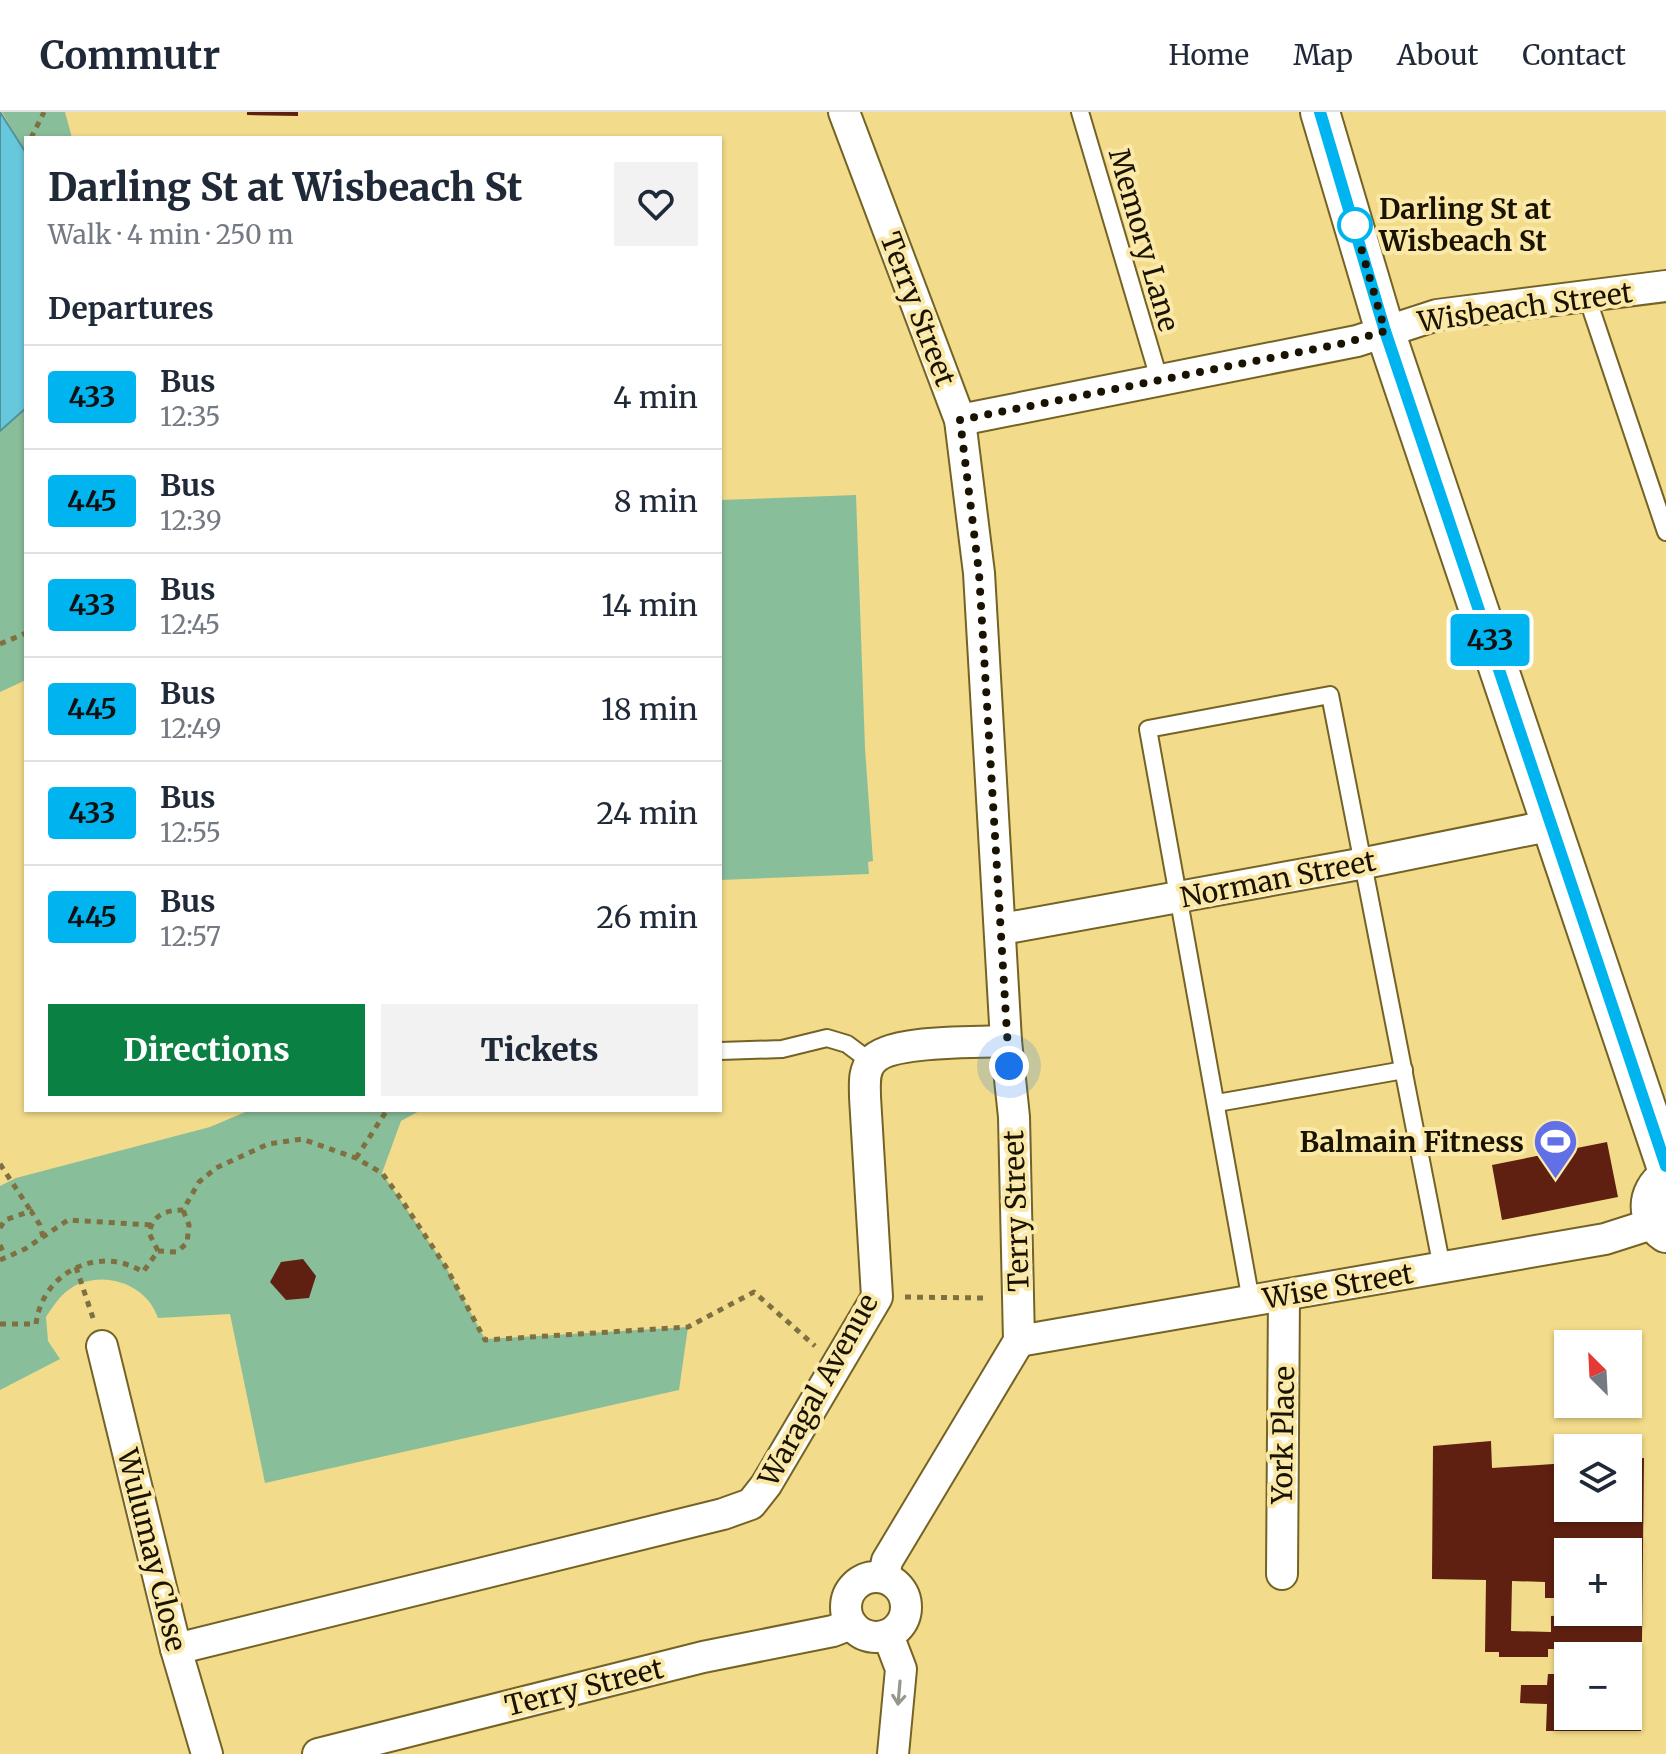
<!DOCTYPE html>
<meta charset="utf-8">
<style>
:root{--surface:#fff;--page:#f2f2f3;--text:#1f2937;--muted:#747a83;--line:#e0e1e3;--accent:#0b8043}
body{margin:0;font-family:Merriweather,serif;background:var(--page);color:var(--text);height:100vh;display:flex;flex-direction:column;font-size:30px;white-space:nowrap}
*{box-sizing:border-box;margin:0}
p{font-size:26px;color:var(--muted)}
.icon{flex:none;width:44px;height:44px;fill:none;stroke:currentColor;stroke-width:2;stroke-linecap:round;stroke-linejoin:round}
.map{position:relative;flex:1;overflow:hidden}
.drawer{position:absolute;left:24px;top:24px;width:698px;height:976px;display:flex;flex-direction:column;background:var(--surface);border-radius:0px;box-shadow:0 2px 6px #0004}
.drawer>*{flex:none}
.badge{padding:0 16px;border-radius:6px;font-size:28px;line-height:52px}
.needle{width:52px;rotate:336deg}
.buttons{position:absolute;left:1554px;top:1218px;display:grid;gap:16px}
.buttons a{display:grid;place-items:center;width:88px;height:88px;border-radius:0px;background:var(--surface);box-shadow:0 2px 6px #0004;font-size:40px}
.you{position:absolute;width:40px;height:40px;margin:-20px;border:6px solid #fff;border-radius:50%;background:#1a73e8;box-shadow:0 0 0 12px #1a73e833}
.map>.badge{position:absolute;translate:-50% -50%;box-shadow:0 0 0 4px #fff}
h2{padding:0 24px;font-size:30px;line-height:72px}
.round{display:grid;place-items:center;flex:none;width:84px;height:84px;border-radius:0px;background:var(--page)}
.summary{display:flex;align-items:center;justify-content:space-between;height:136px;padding:0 24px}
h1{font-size:38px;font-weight:800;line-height:60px}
.button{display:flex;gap:16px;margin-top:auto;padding:16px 24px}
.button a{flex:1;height:92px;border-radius:0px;background:var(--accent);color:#fff;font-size:32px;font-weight:800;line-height:92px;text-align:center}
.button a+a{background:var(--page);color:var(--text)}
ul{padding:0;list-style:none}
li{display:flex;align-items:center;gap:24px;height:104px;padding:0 24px;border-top:2px solid var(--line)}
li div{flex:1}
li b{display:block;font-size:30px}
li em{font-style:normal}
li .badge{min-width:88px;font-weight:700;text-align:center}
header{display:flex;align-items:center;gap:48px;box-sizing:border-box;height:112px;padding:0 40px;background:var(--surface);border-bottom:2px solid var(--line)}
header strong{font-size:38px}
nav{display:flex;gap:44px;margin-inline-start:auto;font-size:28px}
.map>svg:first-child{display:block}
.green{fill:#89be9a}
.water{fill:#67c7dd;stroke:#50919b;stroke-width:2}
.building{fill:#5f2011;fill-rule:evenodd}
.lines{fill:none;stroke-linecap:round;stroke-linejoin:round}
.service-casing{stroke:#746325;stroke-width:20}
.minor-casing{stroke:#746325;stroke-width:34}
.tertiary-casing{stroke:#746325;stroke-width:42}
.path{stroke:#7e7040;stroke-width:5;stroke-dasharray:6 6;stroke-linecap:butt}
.service{stroke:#fff;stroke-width:16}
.minor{stroke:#fff;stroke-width:30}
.tertiary{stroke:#fff;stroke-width:38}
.oneway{stroke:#98958c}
.line-casing{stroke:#fff;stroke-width:18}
.line{stroke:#00b5ef;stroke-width:12}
.walk{stroke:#191300;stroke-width:8;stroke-dasharray:0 14.4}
.stop-dot{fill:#fff;stroke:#00b5ef;stroke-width:4}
.labels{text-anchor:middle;stroke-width:8;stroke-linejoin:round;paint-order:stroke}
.stop-label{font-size:28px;font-weight:bold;fill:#191300;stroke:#fbe9a9;text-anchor:start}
.street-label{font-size:28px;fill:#191300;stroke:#fbe9a9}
.poi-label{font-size:28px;font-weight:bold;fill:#191300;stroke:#fbe9a9;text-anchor:end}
</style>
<header>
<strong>Commutr</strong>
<nav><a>Home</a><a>Map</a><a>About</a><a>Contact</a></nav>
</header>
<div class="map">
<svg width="1666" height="1642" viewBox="0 0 1666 1642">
<rect width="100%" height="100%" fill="#f2db8a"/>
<g class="green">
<path d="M2,0h63l7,26h-46v15z"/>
<path d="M26,296v272l-26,12v-261z"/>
<path d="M856,383l9,253 8,113 -5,1 1,12 -149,6v-380z"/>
<path d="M250,998h171l-20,11 -19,52 64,94 39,72 203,-12 -9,63 -414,93 -35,-169 -72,4c-10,-31 -47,-46 -77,-35 -17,6 -26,20 -35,34l2,24 12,18 -60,31v-204l16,-8 194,-51z"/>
</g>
<path class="water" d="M0,0l26,41v255l-26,23z"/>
<g class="building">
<path d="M247,0h51v4l-51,-1z"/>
<path d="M1607,1030l11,55 -116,23 -10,-55z"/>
<path d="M303,1147l13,17 -7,22 -23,2 -16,-18 11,-20z"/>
<path d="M1491,1329l1,27 76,-5v45h60v-49l16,-1 -3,273h-95l1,-27 -27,-1 1,-18h26l1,-11h13v-12h7v54h60v-60h-41v-7h-39v8h-49v-5h-14l1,-72 -54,-1 1,-133zM1568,1440h60v60l-77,4v16l-40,-1 1,-50 33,1v16h10v8h13z"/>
</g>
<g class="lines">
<defs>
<g id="service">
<path d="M1080,0l80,270"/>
<path d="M1587,185l79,235"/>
<path d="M720,939l62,-2 45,-11 20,6 24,18"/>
<path d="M1217,991l187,-33"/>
<path d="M1251,1189l-103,-572 182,-34 112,573"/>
</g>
<g id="minor">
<path d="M844,0l116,308 19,153 27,468 8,76 5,224 -132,220 -3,16"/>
<path d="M960,308l397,-79 80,-26 229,-29"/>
<path d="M1002,817l363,-66 188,-38"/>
<path d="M1019,1229l586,-102 50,-16"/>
<path d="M102,1234l74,303 31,105"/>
<path d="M1282,1462l2,-279"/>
<circle cx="876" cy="1495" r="30"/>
<path d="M888,1523l13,34 -8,85"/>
<path d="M176,1537l547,-135 28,-10 15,-19 111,-188 -12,-200c0,-12 -2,-26 7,-36 18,-22 104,-18 134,-20"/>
<path d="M318,1642l385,-97 130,-26 18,-7"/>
</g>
<g id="tertiary">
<path d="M1320,0l65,219 281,835"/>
<path d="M1666,1066c-20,15 -21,41 0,55"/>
</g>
</defs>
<use href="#service" class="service-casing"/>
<use href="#minor" class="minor-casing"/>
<use href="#tertiary" class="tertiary-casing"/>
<g class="path">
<path d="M31,26l13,-26"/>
<path d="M0,532l26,-11"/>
<path d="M356,1046l31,-48"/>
<path d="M0,1052l31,47"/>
<path d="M0,1116l5,-8 26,-9 9,14 3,12"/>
<path d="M0,1133l5,11"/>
<path d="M158,1139l19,1 10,-9 2,-18 -6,-15"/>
<path d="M0,1148l25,-11 43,-29 83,5"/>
<path d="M76,1155l17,51"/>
<path d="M905,1185l79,1"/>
<path d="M0,1212h36c6,-51 62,-80 107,-52l15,-21 -9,-18c4,-18 16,-23 34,-23l16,-28 17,-14 52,-24 34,-5 54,19 26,15 19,26 45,68 39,73 203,-13 66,-35 61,54"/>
</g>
<use href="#service" class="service"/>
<use href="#minor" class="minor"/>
<use href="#tertiary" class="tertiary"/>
</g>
<defs><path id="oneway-shaft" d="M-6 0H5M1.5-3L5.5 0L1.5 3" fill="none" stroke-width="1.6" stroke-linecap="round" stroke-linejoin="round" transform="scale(2)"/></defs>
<use class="oneway" href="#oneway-shaft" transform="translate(899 1581) rotate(95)"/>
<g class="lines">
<defs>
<path id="line" d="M1320,0l65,219 281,835"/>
</defs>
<use href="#line" class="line-casing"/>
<use href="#line" class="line"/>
<path class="walk" d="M1009,954l-30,-493 -19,-153 385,-77 40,-12 -32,-111 2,5"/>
</g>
<defs>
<symbol id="stadium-pin" viewBox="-11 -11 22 30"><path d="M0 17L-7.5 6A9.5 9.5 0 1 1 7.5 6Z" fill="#6270e8" stroke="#fbe9a9"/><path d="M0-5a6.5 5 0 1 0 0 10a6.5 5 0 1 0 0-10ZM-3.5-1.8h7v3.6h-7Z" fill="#fff"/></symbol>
</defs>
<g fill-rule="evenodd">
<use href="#stadium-pin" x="1530" y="1004" width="51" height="69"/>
</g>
<circle class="stop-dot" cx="1355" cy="113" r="16"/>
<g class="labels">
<g class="stop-label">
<text x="1379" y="107">Darling St at<tspan x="1379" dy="32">Wisbeach St</tspan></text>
</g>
<g class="street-label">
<text transform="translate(1144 128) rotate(74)" y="10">Memory Lane</text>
<text transform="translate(1525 195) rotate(-8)" y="10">Wisbeach Street</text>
<text transform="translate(918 197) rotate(69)" y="10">Terry Street</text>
<text transform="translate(1278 767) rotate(-11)" y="10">Norman Street</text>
<text transform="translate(1016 1099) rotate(-92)" y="10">Terry Street</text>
<text transform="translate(1338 1174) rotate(-10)" y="10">Wise Street</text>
<text transform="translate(818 1278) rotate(-61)" y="10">Waragal Avenue</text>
<text transform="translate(1283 1323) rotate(-89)" y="10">York Place</text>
<text transform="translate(152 1438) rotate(76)" y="10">Wulumay Close</text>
<text transform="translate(584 1575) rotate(-14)" y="10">Terry Street</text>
</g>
<g class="poi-label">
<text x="1524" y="1040">Balmain Fitness</text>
</g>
</g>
</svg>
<div class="buttons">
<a><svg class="needle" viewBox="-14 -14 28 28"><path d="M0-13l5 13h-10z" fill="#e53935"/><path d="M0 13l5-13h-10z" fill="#747a83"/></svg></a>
<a><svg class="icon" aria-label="layers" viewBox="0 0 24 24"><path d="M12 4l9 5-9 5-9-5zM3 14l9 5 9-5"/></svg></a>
<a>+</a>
<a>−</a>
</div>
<div class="you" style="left:1009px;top:954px"></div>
<b class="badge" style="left:1490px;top:528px;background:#00b5ef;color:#111">433</b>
<section class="drawer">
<div class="summary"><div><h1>Darling St at Wisbeach St</h1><p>Walk · 4 min · 250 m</p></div><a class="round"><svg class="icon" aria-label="heart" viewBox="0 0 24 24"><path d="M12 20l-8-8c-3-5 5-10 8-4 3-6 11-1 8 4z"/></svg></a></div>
<h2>Departures</h2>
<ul>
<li><span class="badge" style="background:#00b5ef;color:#111">433</span><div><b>Bus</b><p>12:35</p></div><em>4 min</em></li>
<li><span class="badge" style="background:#00b5ef;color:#111">445</span><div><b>Bus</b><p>12:39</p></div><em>8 min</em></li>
<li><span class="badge" style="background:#00b5ef;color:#111">433</span><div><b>Bus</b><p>12:45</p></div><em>14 min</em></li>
<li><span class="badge" style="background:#00b5ef;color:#111">445</span><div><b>Bus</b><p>12:49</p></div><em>18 min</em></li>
<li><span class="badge" style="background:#00b5ef;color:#111">433</span><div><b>Bus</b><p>12:55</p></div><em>24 min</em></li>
<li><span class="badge" style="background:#00b5ef;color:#111">445</span><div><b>Bus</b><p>12:57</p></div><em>26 min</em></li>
</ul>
<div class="button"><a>Directions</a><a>Tickets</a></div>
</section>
</div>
